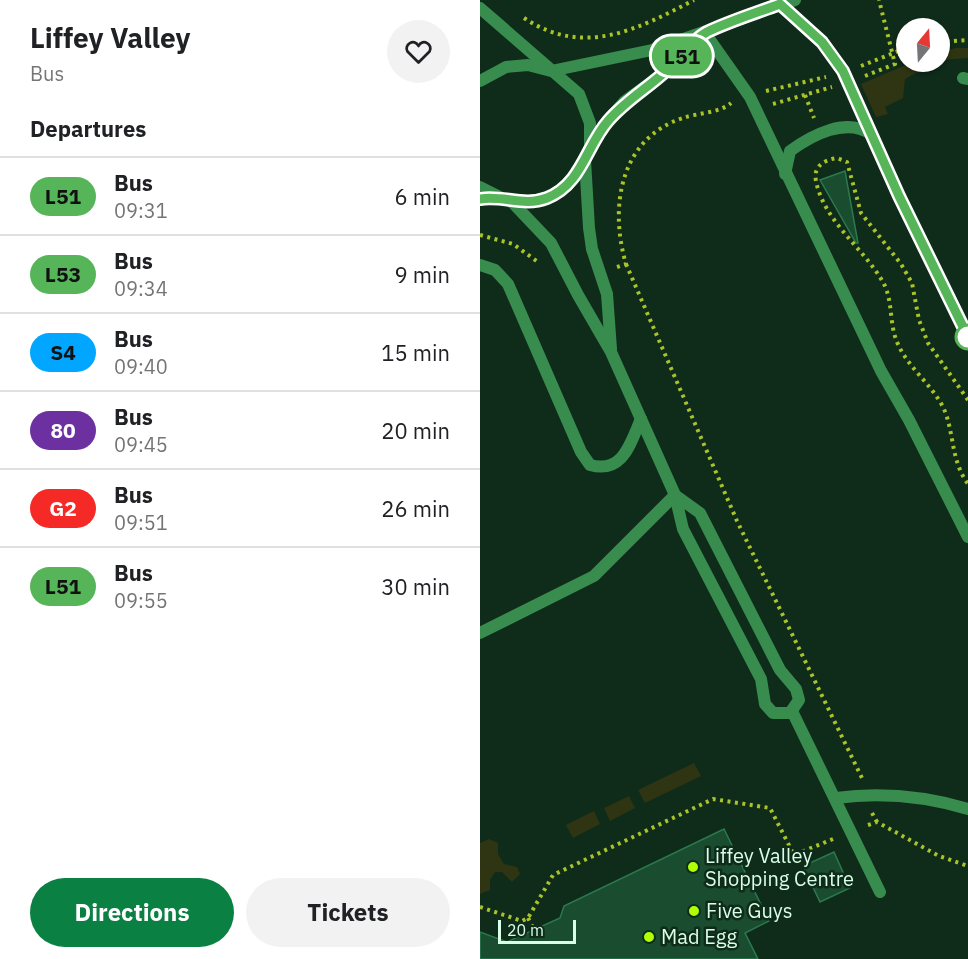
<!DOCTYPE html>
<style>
:root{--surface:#fff;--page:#f2f2f2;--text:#202124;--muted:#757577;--line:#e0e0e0;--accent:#0b8043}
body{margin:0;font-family:"IBM Plex Sans",sans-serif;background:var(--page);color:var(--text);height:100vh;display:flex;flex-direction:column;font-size:22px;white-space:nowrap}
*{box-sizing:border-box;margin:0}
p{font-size:20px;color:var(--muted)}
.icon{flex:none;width:33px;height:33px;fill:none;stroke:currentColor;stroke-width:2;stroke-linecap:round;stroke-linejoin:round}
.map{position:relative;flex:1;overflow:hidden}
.panel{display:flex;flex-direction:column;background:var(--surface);width:480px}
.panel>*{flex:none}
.badge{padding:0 12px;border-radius:20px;font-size:21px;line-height:39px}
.needle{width:39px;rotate:18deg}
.buttons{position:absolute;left:416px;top:18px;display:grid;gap:12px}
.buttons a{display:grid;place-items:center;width:54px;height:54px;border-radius:50%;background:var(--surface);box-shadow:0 2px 4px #0004;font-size:30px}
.scale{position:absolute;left:18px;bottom:15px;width:78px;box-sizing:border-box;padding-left:6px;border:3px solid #d9ffe6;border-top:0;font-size:16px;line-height:21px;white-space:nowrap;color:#d9ffe6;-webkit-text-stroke:4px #0f2b1a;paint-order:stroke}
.map>.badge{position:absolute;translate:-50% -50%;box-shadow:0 0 0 3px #fff}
h2{padding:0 30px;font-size:22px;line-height:54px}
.round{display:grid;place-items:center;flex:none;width:63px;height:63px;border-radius:32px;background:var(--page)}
.headline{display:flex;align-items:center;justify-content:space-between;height:102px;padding:0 30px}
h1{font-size:28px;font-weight:700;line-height:45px}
.primary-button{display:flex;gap:12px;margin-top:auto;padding:12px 30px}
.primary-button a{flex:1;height:69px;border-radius:36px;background:var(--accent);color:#fff;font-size:24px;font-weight:700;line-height:69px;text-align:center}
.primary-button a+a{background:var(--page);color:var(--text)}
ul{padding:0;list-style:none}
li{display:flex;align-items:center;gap:18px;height:78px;padding:0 30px;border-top:2px solid var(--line)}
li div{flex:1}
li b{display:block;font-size:22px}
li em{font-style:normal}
li .badge{min-width:66px;font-weight:700;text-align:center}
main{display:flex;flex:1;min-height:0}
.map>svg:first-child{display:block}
.green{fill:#2f3512}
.building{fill:#1a4d30;stroke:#2b7a4d;stroke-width:1.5}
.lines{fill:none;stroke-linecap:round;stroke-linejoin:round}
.path{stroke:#aac329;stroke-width:4;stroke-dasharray:3 4.5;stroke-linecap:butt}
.lane{stroke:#388c4e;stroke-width:12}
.street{stroke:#388c4e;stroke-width:12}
.line-casing{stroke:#fff;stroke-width:14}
.line{stroke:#56b559;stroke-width:9}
.stop-dot{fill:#fff;stroke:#56b559;stroke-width:3}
.poi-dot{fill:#aeff05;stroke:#0f2b1a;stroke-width:2}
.labels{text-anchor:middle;stroke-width:5;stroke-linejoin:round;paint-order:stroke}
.poi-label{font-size:20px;fill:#d9ffe6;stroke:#0f2b1a;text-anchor:start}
</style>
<main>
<section class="panel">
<div class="headline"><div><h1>Liffey Valley</h1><p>Bus</p></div><a class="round"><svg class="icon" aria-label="heart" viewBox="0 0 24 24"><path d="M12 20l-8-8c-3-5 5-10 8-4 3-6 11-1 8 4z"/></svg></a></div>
<h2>Departures</h2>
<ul>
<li><span class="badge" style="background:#56b559;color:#111">L51</span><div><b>Bus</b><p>09:31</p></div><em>6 min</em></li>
<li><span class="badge" style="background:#56b559;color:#111">L53</span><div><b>Bus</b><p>09:34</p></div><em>9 min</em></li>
<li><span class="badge" style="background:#00a6ff;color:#111">S4</span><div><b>Bus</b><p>09:40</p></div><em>15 min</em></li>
<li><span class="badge" style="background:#6c30a1;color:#fff">80</span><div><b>Bus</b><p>09:45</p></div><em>20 min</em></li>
<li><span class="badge" style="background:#f52a26;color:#fff">G2</span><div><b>Bus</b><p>09:51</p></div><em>26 min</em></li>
<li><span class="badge" style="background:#56b559;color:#111">L51</span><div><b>Bus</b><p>09:55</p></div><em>30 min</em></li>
</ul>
<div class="primary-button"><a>Directions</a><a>Tickets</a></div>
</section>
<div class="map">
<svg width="488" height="959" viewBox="0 0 488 959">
<rect width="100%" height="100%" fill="#0f2b1a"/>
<g class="green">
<path d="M476,48h12v10l-29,2v-8z"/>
<path d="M433,62h23l-31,17 -2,19 -18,9 3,7 -12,3 -15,-33z"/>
<path d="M214,763l7,13 -56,27 -7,-13z"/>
<path d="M149,796l6,12 -25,13 -6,-13z"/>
<path d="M114,811l6,13 -27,14 -7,-13z"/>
<path d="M9,839l9,4v11l6,10 13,3 3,7 -8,8 -10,-10h-7l-5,8v10l-10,4v-51z"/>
</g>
<g class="building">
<path d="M365,171l13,72h-2l-36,-63z"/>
<path d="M244,829l45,92 -24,12 13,26h-278v-27l27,10 53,-24 4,-12z"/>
<path d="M354,852l16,36 -30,14 -17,-36z"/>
</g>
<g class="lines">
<g class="path">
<path d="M44,18c60,40 114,11 170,-18"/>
<path d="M459,42l29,-2"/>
<path d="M381,66l45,-18"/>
<path d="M385,76l30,-12 -16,-64"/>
<path d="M286,91l60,-14"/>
<path d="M325,95l9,23"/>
<path d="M293,104l59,-17"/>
<path d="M0,235l33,9 25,18"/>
<path d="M146,264l111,257 125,257"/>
<path d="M137,267l9,-3c-17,-57 -6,-126 57,-146 14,-5 37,-5 48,-15"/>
<path d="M488,400l-40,-57 -9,-23 -7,-37 -11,-19 -40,-51 -14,-51 -10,-4c-13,2 -24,8 -21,23 8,41 49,68 68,103 9,18 5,39 13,58 11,27 39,45 49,72 8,24 6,48 22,70"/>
<path d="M392,813l5,9"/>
<path d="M388,825l9,-3 62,34 29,10"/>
<path d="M0,907l42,14 6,-3 25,-43 160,-76 57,9 24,47 39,-16"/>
<path d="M48,918l6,12"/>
</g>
<g class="lane">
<path d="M299,4l43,38 21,29 56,125 69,141"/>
<path d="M225,33l45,64 131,274 28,49 59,117"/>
<path d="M483,78l5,1"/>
<path d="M105,160l4,68 3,21 15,45 4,55"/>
<path d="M305,174l5,-23c22,-16 56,-34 81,-17"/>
<path d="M30,200l41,43 27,52 33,57 64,143 8,34 78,150 4,25 8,9h17l9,-13 -3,-11 -16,-19 -80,-157 -25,-18"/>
<path d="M0,265l15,5 13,14 73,168 9,13c33,9 40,-21 51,-46"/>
<path d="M0,633l114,-57 81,-81"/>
<path d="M312,711l88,181"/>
<path d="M356,798c45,-6 88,-2 132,11"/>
</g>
<g class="street">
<path d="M0,8l99,86 11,29v24"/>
<path d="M0,81l26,-14 22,-2 23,6 101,-21 143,-50"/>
<path d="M0,187l24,12 21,3 22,-4 20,-12 15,-18 8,-21 16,-24 19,-22 40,-29 37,-36"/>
</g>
</g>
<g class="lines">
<defs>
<path id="line" d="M0,199c23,-4 44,8 67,-1 35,-14 39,-52 61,-77 18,-21 40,-33 59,-51 12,-11 25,-30 40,-38 23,-11 49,-19 73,-28l42,38 21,29 56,125 69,141"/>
</defs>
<use href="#line" class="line-casing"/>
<use href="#line" class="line"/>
</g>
<circle class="stop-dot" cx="488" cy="337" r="12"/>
<g class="poi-dot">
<circle cx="213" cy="867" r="6"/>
<circle cx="214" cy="911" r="6"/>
<circle cx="169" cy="937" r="6"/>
</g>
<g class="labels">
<g class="poi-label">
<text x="225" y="863">Liffey Valley<tspan x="225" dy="23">Shopping Centre</tspan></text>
<text x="226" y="918">Five Guys</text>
<text x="181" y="944">Mad Egg</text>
</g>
</g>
</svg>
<div class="buttons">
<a><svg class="needle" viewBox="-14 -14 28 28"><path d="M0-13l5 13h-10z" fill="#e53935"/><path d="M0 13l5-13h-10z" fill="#757577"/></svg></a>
</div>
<div class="scale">20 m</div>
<b class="badge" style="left:202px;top:56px;background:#56b559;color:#111">L51</b>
</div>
</main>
